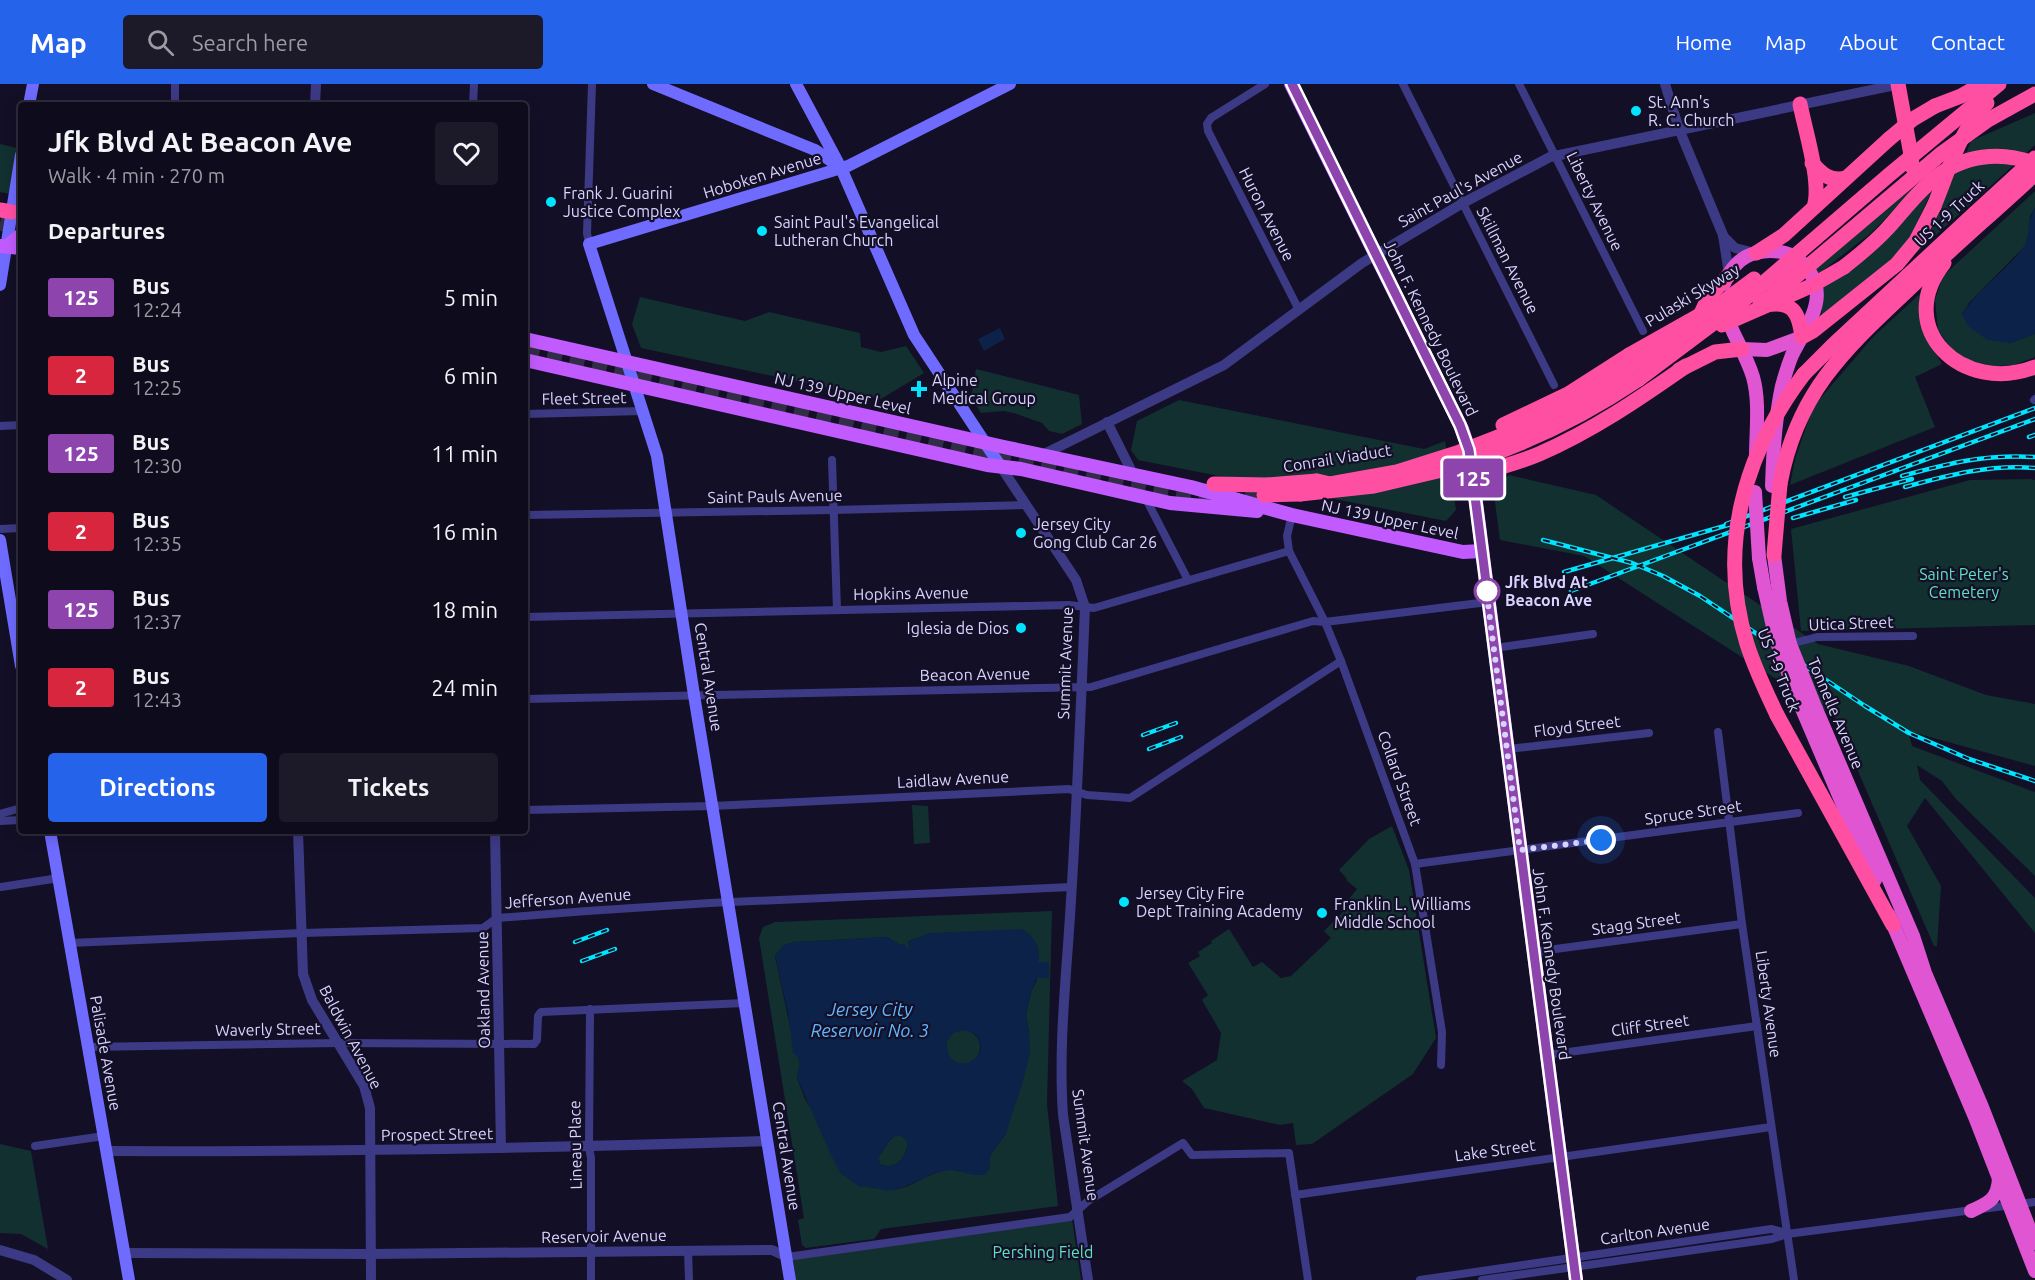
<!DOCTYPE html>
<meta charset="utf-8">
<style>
:root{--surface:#0e0b1c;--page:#1c1929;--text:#f1f3f6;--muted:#9b9ba3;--line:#2e2b3b;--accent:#2563eb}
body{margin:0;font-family:Ubuntu,sans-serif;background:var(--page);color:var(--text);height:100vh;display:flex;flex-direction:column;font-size:22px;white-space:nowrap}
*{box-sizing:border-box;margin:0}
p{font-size:20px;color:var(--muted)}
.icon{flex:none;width:33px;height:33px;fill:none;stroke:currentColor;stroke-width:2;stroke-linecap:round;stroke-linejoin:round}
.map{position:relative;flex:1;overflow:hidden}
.drawer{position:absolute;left:18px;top:18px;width:510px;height:732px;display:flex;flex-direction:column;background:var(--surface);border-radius:6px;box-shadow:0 3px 15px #0003,0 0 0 2px var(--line)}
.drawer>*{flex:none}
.badge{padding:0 12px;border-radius:4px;font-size:21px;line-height:39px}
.you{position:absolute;width:30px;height:30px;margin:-15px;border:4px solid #fff;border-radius:50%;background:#1a73e8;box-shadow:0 0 0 9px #1a73e833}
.map>.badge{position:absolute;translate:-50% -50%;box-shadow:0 0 0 3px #fff}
h2{padding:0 30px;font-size:22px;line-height:54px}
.round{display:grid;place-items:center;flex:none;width:63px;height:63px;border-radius:6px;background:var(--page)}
.head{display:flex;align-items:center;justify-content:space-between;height:102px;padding:0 30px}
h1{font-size:28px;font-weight:700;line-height:45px}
.action{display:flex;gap:12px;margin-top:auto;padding:12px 30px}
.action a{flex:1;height:69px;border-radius:6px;background:var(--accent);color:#fff;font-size:24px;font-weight:700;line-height:69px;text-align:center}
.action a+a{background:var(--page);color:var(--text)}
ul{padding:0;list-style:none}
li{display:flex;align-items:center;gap:18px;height:78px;padding:0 30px}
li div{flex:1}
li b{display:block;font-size:22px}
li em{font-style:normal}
li .badge{min-width:66px;font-weight:700;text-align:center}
header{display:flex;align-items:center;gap:36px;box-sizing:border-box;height:84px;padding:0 30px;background:var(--accent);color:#fff}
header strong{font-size:28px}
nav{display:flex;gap:33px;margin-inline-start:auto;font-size:21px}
.search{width:420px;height:54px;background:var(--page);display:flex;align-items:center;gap:15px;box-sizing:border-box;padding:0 21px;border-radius:6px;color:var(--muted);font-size:22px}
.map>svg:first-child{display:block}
.green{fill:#12302f;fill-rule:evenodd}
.water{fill:#0c2248;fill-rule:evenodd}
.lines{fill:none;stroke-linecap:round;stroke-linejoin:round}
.motorway-tunnel{stroke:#312d47;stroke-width:15;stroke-dasharray:15 8;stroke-linecap:butt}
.minor{stroke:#3d3a85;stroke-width:8}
.tertiary{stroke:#3d3a85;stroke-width:10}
.secondary{stroke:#6f6bff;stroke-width:12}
.primary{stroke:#c25bff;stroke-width:14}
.trunk{stroke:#e055d1;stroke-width:14}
.motorway{stroke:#ff4fa3;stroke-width:15}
.rail-casing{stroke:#00e5ff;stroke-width:4.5}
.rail{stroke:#130f26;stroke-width:2;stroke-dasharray:7;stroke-linecap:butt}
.primary-bridge{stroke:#c25bff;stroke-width:14}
.trunk-bridge{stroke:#e055d1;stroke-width:14}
.motorway-bridge{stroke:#ff4fa3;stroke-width:15}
.line-casing{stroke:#fff;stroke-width:14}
.line{stroke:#8e44ad;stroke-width:9}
.walk{stroke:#d9d4ff;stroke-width:6;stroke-dasharray:0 10.8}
.poi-dot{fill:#00e5ff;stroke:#130f26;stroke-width:2}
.stop-dot{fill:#fff;stroke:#8e44ad;stroke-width:3}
.labels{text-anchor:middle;stroke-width:4.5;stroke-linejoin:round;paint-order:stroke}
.poi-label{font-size:16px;fill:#d9d4ff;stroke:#130f26;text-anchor:start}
.street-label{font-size:16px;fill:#d9d4ff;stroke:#130f26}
.park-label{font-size:16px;fill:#5fe0c0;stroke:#130f26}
.stop-label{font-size:16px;font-weight:bold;fill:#d9d4ff;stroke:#130f26;text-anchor:start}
.water-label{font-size:18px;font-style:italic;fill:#62b6ff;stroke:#130f26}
</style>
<header>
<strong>Map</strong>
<div class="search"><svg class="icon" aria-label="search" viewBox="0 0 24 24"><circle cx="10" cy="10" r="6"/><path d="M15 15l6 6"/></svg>Search here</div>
<nav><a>Home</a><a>Map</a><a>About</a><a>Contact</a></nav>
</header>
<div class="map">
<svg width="2035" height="1196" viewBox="0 0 2035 1196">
<rect width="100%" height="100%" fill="#130f26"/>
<g class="green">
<path d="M2035,29v32l-10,9 -60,2 6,-15z"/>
<path d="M0,60l21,5v47l-21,-4z"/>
<path d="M1983,78l33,1 -101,91 19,-34 22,-48z"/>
<path d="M1928,92l-57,57 -53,41 -4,-7z"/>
<path d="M1933,105l-29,60 -82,67v-27c42,-30 75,-63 111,-100z"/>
<path d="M2035,107v17l-5,8 -1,16 -4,14 -56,57 -7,11 48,29 25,-9v23l-21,8 -32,2 -26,-11 -18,-26 -3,-30 8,-24z"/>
<path d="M1923,207c-2,31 3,46 19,73l-27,13 20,50 -145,58 5,-26 18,-52 60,-70z"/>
<path d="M640,213l105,24 24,-9 91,21 1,14 20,5 25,-6 18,27 -43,26 -240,-51 -9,-24z"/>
<path d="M976,285l103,26 3,29 -20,10 -13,-3 -7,-8 -28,-10 -11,-2 -22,2 -10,-16z"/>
<path d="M1179,316l245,49 21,-8 11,69 -10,11 -308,-61 -7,-10 6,-29z"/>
<path d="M1509,391l87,20 222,149 91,22 77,29 49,9v62l-127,-35 4,15 123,46v84l-79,-77 -14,-18 -25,-16 3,15 115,118v35l-110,-135 -18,28 34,60 -4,60h-3l-100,-230 -250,-160 -84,-16 -7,-53z"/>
<path d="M2029,395l6,1v145l-234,6 -10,-102 179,-49z"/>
<path d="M912,721l16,1 2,37 -16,1z"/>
<path d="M1392,742l17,44 27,168 -23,36 -101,70 -16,1 -3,-22 -13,2 -76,-17 -12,-19 -10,-8 35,-21 4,-27 -19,-33 6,-5 -20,-32 12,-7 -2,-4 14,-9 -1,-2 18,-12 24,38 9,-5 19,16 10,-2 40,-38 -7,-7 28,-28 -3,-4 8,-10 -11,-9 1,-1 -8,-9 30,-31z"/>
<path d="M1052,827l-5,193 11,102 -177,23 -7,10 -68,9 -4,-3 -4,-25 6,-2 -45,-280 4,-11 12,-5zM887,853l21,13 2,-1 -2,-7 8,-4 122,22v2l-1,18 -6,12 -5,23 3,17 -23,101 -16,23v12c-19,1 -40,-1 -57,6 -12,4 -23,13 -35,15 -14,2 -25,-3 -38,-2l-55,-88 -8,-21 3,-14 -9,-33 -16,-75 9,-11 11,-3z"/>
<circle cx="963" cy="963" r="17"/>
<path d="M895,1052h6l6,4c2,16 -12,32 -27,24l-2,-6 12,-18z"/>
<path d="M0,1060l31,7 17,98 -27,-15 -21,-1z"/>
<path d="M1072,1135l9,61h-285l-3,-21z"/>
</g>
<g class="water">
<path d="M2035,124v126l-25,9 -22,-3 -19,-13 -7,-13c16,-25 43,-42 61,-66 8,-12 3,-27 12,-40z"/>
<path d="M1000,244l5,11 -21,12 -6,-12z"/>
<path d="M1021,845c13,5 21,20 17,33h11v16h-12l-6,14 -5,23 3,17 1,21 -7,28 -17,52 -16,23v12l-5,7h-11l-22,-5 -18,3 -32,15 -15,3 -15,-4h-12l-20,-14 -9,-18 -34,-77 3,-14 -3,-8 -4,-3 -5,-40 -13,-57 9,-11 11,-3 92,-5 12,7h5l5,6 -1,-8 20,-9zM963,946c7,1 13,3 16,10 10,25 -34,36 -32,2l6,-9zM895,1052h6l6,4c2,16 -12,32 -27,24l-2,-6 12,-18z"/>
</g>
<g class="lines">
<g class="motorway-tunnel">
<path d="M0,139l21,5"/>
<path d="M525,265l631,141 51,6 57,-1"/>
</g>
<g class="minor">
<path d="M175,0v21"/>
<path d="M1265,0l-54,34 -4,6 1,7 91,179"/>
<path d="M1403,0l151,301"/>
<path d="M1519,0l124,247"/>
<path d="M473,21l1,-21"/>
<path d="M589,160l-2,-11 5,-149"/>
<path d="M2034,316l1,-1"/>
<path d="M525,330l118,-3"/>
<path d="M0,342l21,-1"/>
<path d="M832,376l5,150"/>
<path d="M1146,415l42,81"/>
<path d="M525,431l308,-5 193,-5"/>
<path d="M1292,431l-5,21 2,15 36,71 16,39 74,203 27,168 -1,33"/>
<path d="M0,445l21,-1"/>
<path d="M525,533l544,-12 25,3 195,-57"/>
<path d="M1790,560l27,-7 96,-1"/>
<path d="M1495,564l98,-14"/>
<path d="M525,615l566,-12 222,-66 12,1 163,-20"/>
<path d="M1718,648l24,192 52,356"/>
<path d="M1508,665l141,-16"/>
<path d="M525,726l188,-4 356,-17 18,6 43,3 211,-137"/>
<path d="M0,730l21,-6"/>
<path d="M0,737l21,-1"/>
<path d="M1415,780l383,-51"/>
<path d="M1,803l58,-9"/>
<path d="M70,859l232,-10 181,-5 14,-10 90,-7 123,-8 362,-16"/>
<path d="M1533,868l209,-28"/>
<path d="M590,925l-1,138 2,11v122"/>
<path d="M88,963l250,-4 196,1 3,-4 1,-24 3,-4 204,-9"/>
<path d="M1547,971l210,-29"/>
<path d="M35,1062l69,-10"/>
<path d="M1295,1111l476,-68"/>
<path d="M688,1166l1,30"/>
<path d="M787,1173l283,-40 18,-16 95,-58 9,12 97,-2 19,127"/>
<path d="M1420,1196l351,-51 16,4"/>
<path d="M1482,1196l290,-41 15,-5 248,-32"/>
</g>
<g class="tertiary">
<path d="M1665,0l14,45 44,106 6,39"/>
<path d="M315,21l1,-21"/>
<path d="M1723,152l12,12 20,5"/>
<path d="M1107,338l26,52"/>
<path d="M1042,371l182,-90 138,-102 101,-60 87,-46 350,-73"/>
<path d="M1001,383l75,113 9,27c-4,98 -8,196 -14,293 -4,71 -13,143 -8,215l25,165"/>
<path d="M298,747l5,143 9,26 52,86 6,22 1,172"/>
<path d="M495,747l6,317"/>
<path d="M107,1067c220,1 441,-3 661,-10"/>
<path d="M0,1166l34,10 33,20"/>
<path d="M124,1169l247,1 401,-4 15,7"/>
</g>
<g class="secondary">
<path d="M653,0l162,66 25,17"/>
<path d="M796,0l45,84 73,167 87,132"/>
<path d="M29,21l4,-21"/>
<path d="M0,201l21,-130"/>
<path d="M0,456l21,126"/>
<path d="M50,747l79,449"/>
<path d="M790,1196l-96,-585 -37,-239 -68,-212 259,-78 162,-82"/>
</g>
<g class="primary">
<path d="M1291,0l171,345"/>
<path d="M0,162l21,2"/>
<path d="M7,162l14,-11"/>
<path d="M525,255l479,108 187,40 101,28 171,37 19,-1"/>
<path d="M525,276l462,105 34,4 149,34 87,8"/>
<path d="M1472,387l104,809"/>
</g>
<g class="trunk">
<path d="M1724,200c5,-14 17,-28 32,-31 14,-4 33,-2 43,7 36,32 9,63 -7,95 -4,10 -7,20 -10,31 -7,32 -9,67 -10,100"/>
<path d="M1725,228c7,22 21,42 28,65 7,25 3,54 3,80"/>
<path d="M1742,265l25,1 35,-13"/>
<path d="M1774,471l6,46 10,43"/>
<path d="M1759,474l5,29"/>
<path d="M1797,613l78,183"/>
<path d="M1816,625l97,227 12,37 57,134 53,136"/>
<path d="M1889,831l86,202 60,154"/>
<path d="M1971,1127c18,-8 27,-12 28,-33"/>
</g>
<g class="motorway">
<path d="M1898,0l13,71 1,12"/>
<path d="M1800,20c5,26 22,79 14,103"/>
<path d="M1935,22l26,-10 21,-12"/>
<path d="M1812,79c10,11 18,19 34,15"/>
<path d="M0,126l12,2"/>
<path d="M1756,169l28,-18 105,-96"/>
<path d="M1944,179c-52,66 19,132 91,104"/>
<path d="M1844,183c15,-12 29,-23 42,-37 16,-17 30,-37 48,-51 28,-24 67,-29 101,-15"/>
<path d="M1761,200l23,-7 21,-10"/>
<path d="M1760,220l20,-14 162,-137 46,-33 47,-26"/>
<path d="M1766,221c27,-5 33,8 36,32l11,-6 84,-67 19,-23 18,-35"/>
<path d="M1698,236l11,-24 19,-20"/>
<path d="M1679,286l36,-18 27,-3"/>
<path d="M1804,290l28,-28 143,-133"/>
<path d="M1503,341l65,-31 61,-39"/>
<path d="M1442,386c70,-19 136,-50 197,-91"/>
<path d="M1473,391c22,-6 45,-12 66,-21 53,-23 100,-55 147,-88"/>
<path d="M1317,397l13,3 67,-12 60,-19 64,-25 71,-35 102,-69"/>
<path d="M1214,400l54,1"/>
<path d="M1780,400c17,-92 65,-135 130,-196 41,-39 84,-76 125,-114"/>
<path d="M1264,411l36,-1"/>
<path d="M1777,631l116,210"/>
</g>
<defs>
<g id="rail">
<path d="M2029,353l6,-2"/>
<path d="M1902,392c48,-13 83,-22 133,-19"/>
<path d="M1905,403c44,-12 85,-23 130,-19"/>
<path d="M1845,413l67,-18"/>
<path d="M1793,434l63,-18"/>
<path d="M1726,440l309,-116"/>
<path d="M1543,456l89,23 31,13 37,20 165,110 44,27 60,26 66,22"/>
<path d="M1564,488l171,-49"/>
<path d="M1571,507l464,-172"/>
<path d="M1143,651l33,-12"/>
<path d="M1149,665l32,-12"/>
<path d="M575,858l32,-12"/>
<path d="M582,877l33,-12"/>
</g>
</defs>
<use href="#rail" class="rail-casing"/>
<use href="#rail" class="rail"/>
<path class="primary-bridge" d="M1462,345l7,21 3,21"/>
<g class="trunk-bridge">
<path d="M1755,408l4,66"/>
<path d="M1764,503l12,53 21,57"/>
<path d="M1790,560l26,65"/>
</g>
<g class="motorway-bridge">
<path d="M1889,55l24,-20 22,-13"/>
<path d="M1934,122c15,-36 25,-75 53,-103"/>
<path d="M1975,129l60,-55"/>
<path d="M1722,241l89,-39 33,-19"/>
<path d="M1629,271l94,-53 31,-23"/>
<path d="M1639,295l100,-75 150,-129 110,-91"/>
<path d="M1268,401l49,-4"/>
<path d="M1300,410l74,-8 68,-16"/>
<path d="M1774,471l6,-71"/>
<path d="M1777,631c-11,-23 -22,-46 -30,-71 -30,-96 -3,-191 57,-270"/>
</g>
</g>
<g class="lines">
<defs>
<path id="line" d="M1292,0l168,341 9,25 107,830"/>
</defs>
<use href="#line" class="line-casing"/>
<use href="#line" class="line"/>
<path class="walk" d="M1487,507l-1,-3 34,262 81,-10"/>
</g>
<g class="poi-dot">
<circle cx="1636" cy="27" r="6"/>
<circle cx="551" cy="118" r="6"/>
<circle cx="762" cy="147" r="6"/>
<path d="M916 296h6v6h6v6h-6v6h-6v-6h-6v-6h6z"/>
<circle cx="1021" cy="449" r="6"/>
<circle cx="1021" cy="544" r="6"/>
<circle cx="1124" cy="818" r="6"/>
<circle cx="1322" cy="829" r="6"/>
</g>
<circle class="stop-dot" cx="1487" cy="507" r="12"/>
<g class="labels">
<g class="poi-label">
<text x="1648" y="24">St. Ann's<tspan x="1648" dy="18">R. C. Church</tspan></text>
<text x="563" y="115">Frank J. Guarini<tspan x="563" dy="18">Justice Complex</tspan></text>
<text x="774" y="144">Saint Paul's Evangelical<tspan x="774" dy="18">Lutheran Church</tspan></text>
<text x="932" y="302">Alpine<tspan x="932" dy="18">Medical Group</tspan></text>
<text x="1033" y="446">Jersey City<tspan x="1033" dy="18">Gong Club Car 26</tspan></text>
<text x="1009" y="550" text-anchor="end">Iglesia de Dios</text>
<text x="1136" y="815">Jersey City Fire<tspan x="1136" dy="18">Dept Training Academy</tspan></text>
<text x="1334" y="826">Franklin L. Williams<tspan x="1334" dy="18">Middle School</tspan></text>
</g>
<g class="street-label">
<text transform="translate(762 91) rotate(-17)" y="6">Hoboken Avenue</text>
<text transform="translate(1460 105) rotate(-29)" y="6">Saint Paul's Avenue</text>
<text transform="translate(1595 117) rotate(64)" y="6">Liberty Avenue</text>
<text transform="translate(1949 129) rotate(-43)" y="6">US 1-9 Truck</text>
<text transform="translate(1267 130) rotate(63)" y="6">Huron Avenue</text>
<text transform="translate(1508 176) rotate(63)" y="6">Skillman Avenue</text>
<text transform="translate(1692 211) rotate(-31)" y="6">Pulaski Skyway</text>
<text transform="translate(1431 244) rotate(64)" y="6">John F. Kennedy Boulevard</text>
<text transform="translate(843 309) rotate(13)" y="6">NJ 139 Upper Level</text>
<text transform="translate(584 314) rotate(-1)" y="6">Fleet Street</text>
<text transform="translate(1337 374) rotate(-9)" y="6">Conrail Viaduct</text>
<text transform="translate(775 412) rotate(-1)" y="6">Saint Pauls Avenue</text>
<text transform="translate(1390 435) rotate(12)" y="6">NJ 139 Upper Level</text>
<text transform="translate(911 509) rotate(-1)" y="6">Hopkins Avenue</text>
<text transform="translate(1851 539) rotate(-2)" y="6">Utica Street</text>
<text transform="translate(1065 579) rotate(-88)" y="6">Summit Avenue</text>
<text transform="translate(1779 586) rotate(68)" y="6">US 1-9 Truck</text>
<text transform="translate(975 590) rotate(-1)" y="6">Beacon Avenue</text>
<text transform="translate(709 593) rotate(81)" y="6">Central Avenue</text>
<text transform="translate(1836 629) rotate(67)" y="6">Tonnelle Avenue</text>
<text transform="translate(1577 642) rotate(-7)" y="6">Floyd Street</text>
<text transform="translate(1400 694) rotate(70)" y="6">Collard Street</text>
<text transform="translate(953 695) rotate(-3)" y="6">Laidlaw Avenue</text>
<text transform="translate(1693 728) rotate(-8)" y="6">Spruce Street</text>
<text transform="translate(568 814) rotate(-4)" y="6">Jefferson Avenue</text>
<text transform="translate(1636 839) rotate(-8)" y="6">Stagg Street</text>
<text transform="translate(1552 880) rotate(82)" y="6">John F. Kennedy Boulevard</text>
<text transform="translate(483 906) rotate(-91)" y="6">Oakland Avenue</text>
<text transform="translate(1769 920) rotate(82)" y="6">Liberty Avenue</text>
<text transform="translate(1650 941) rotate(-8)" y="6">Cliff Street</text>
<text transform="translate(268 945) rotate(-1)" y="6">Waverly Street</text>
<text transform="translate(351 953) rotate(62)" y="6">Baldwin Avenue</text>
<text transform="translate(106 969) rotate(80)" y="6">Palisade Avenue</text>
<text transform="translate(437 1050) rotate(-1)" y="6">Prospect Street</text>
<text transform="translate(575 1061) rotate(-91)" y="6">Lineau Place</text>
<text transform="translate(1086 1061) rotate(82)" y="6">Summit Avenue</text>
<text transform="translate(1495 1066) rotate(-8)" y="6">Lake Street</text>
<text transform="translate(787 1072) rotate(81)" y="6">Central Avenue</text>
<text transform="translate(1655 1147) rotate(-8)" y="6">Carlton Avenue</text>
<text transform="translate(604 1152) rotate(-1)" y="6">Reservoir Avenue</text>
</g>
<g class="park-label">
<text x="1964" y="496">Saint Peter's<tspan x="1964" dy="18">Cemetery</tspan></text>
<text x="1043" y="1174">Pershing Field</text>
</g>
<g class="stop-label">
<text x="1505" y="504">Jfk Blvd At<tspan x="1505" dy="18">Beacon Ave</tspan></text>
</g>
<g class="water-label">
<text x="870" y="932">Jersey City<tspan x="870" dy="21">Reservoir No. 3</tspan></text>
</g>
</g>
</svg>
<div class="you" style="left:1601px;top:756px"></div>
<b class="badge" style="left:1473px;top:394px;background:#8e44ad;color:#fff">125</b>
<section class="drawer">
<div class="head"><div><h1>Jfk Blvd At Beacon Ave</h1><p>Walk · 4 min · 270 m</p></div><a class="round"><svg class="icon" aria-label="heart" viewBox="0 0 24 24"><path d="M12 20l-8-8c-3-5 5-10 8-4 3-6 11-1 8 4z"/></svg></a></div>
<h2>Departures</h2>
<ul>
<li><span class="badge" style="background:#8e44ad;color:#fff">125</span><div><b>Bus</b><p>12:24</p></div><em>5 min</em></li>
<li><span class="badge" style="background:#d7263d;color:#fff">2</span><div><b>Bus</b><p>12:25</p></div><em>6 min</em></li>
<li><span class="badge" style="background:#8e44ad;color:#fff">125</span><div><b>Bus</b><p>12:30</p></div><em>11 min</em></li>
<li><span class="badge" style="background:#d7263d;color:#fff">2</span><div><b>Bus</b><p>12:35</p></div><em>16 min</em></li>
<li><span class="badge" style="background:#8e44ad;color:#fff">125</span><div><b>Bus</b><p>12:37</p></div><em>18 min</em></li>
<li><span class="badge" style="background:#d7263d;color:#fff">2</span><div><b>Bus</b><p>12:43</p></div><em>24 min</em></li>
</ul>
<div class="action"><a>Directions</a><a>Tickets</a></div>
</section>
</div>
